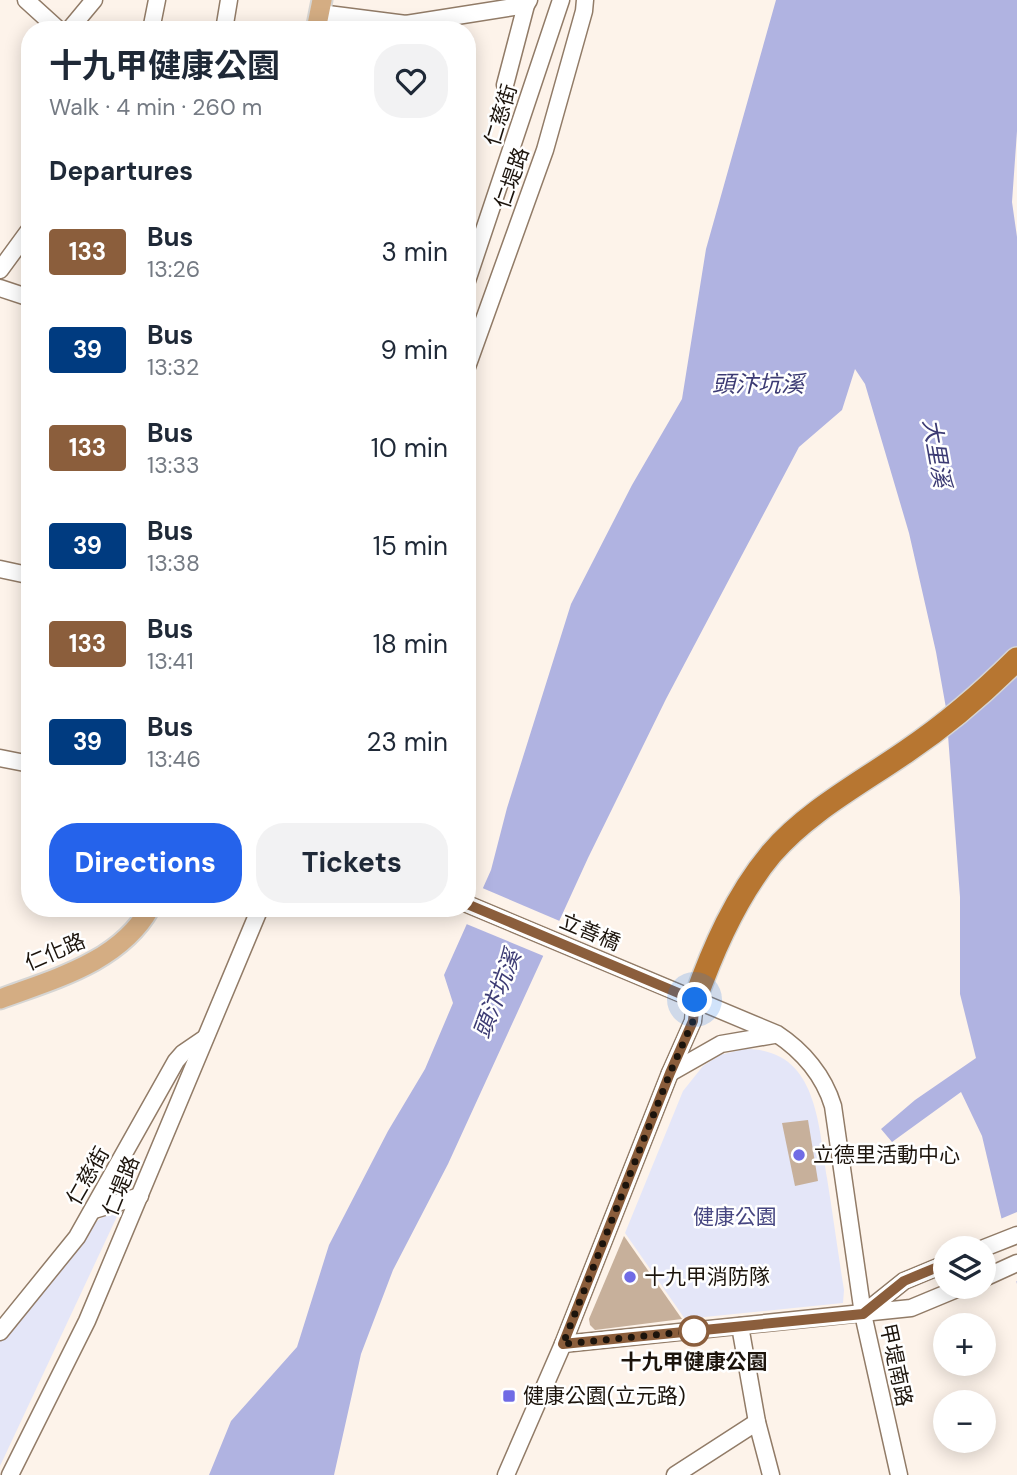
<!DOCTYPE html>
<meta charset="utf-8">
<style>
:root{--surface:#fff;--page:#f2f2f3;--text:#1f2937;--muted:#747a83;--accent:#2563eb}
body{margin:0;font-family:"DM Sans","Noto Sans TC",sans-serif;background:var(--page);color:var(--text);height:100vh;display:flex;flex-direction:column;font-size:26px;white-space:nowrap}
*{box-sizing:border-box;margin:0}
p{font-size:23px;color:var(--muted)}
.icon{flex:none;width:38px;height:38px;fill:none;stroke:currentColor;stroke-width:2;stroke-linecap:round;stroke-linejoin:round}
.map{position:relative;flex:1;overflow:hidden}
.drawer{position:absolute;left:21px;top:21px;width:455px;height:896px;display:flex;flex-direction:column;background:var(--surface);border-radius:28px;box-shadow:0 4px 18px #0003}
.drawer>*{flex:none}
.badge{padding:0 14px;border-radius:5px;font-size:24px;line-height:46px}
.controls{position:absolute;left:933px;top:1236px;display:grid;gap:14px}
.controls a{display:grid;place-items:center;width:63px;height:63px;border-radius:50%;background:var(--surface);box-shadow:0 4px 18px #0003;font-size:35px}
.you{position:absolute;width:35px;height:35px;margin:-18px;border:5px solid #fff;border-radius:50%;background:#1a73e8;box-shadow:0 0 0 10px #1a73e833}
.map>.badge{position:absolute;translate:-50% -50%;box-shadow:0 0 0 4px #fff}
h2{padding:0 28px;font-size:26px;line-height:63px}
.round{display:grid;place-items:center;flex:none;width:74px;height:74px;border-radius:28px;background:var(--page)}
.headline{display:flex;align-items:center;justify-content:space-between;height:119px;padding:0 28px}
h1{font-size:33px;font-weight:700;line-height:52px}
.primary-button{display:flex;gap:14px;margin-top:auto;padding:14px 28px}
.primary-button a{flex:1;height:80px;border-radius:28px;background:var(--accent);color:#fff;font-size:28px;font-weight:700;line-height:80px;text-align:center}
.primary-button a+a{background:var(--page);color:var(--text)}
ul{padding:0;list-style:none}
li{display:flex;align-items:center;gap:21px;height:98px;padding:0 28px}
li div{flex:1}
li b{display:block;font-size:26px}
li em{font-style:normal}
li .badge{min-width:77px;font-weight:700;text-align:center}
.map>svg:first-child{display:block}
.green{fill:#e4e6f8}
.water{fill:#b0b3e1}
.pier{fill:#fdf3ea}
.building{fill:#c7b09b}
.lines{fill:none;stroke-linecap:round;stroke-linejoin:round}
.minor-casing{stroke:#917b67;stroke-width:19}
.major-casing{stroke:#d6d5d3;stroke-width:23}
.highway-casing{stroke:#d6d5d3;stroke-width:26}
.minor{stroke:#fff;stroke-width:16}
.major{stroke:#d4ad83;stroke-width:19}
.highway{stroke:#b77631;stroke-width:23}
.line-casing{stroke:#fff;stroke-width:16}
.line{stroke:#8b5e3c;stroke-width:10}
.walk{stroke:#1c140c;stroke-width:7;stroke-dasharray:0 12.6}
.poi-dot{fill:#706be5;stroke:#fff;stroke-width:2.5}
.stop-dot{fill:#fff;stroke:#8b5e3c;stroke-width:3.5}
.labels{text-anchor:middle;stroke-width:5;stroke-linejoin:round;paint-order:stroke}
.street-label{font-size:21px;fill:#1c140c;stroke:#fff}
.poi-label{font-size:21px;fill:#1c140c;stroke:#fff;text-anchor:start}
.park-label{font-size:21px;fill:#464681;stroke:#fff}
.stop-label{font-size:21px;font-weight:bold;fill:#1c140c;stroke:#fff}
.water-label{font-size:23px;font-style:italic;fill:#3c3b74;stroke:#fff}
</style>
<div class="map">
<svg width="1017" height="1475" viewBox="0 0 1017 1475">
<rect width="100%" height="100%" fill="#fdf3ea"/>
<g class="green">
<path d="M744,1049c73,-1 74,73 83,129 6,37 11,75 17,112l-1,13 -158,16 -60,-86 58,-142 20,-25 17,-11z"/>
<path d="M120,1210l-120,256v-126l54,-61 33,-45 5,-10 16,-10z"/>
</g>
<path class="water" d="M776,0h241v131l-5,71 5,35v1047l-35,-148 -21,-44 -69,50 -11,-13 34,-29 61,-42 -16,-64v-97l-14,-189 -10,-56 -27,-119 -44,-149 -10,-15 -13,41 -43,37 -133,252 -78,159 -140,306 -55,106 -32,84 -27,121h-125l22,-54 66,-74 32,-102 59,-114 37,-62 28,-66 -9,-28 47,-105 16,-62 64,-204 61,-119 50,-86 24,-150z"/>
<g class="pier">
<path d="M480,887l82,35 -16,35 -82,-34z"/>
<path d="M1017,1212v69l-4,2 -15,-63z"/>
</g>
<g class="building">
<path d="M808,1120l10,61 -23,5 -13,-63z"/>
<path d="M624,1236l58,83 -87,11 -5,-5 -1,-6z"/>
</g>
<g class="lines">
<defs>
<g id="minor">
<path d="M26,0l33,30"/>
<path d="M320,13l86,11 120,-19"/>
<path d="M69,30l25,-30"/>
<path d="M151,30l6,-30"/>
<path d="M224,30l5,-30"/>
<path d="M505,85l21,-80 3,-5"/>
<path d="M0,270l30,-41"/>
<path d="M467,281l94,-281"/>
<path d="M0,288l30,10"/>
<path d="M467,367l78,-217 39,-139 1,-11"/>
<path d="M0,569l23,5"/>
<path d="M0,758l30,6"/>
<path d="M467,904l310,130c26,17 47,42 56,72l30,208 36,161"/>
<path d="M670,1073l51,-29 53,-9"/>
<path d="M94,1210l46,-14"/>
<path d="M984,1248l33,-13"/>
<path d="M984,1278l33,-15"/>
<path d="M864,1313l40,-32 41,-17"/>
<path d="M740,1326l17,96 14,53"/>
<path d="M0,1332l77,-95 99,-176 7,-8 22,-15"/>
<path d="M563,1344l348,-36 53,-22"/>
<path d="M10,1475l77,-154 173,-413"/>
<path d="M506,1475l57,-131 107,-271 23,-52 2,-21"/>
<path d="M675,1475l82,-53"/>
</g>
<g id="major">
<path d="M316,30l6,-30"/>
<path d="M0,999c54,-20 120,-37 150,-91"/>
</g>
<path id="highway" d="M695,1000c18,-51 41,-104 76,-146 37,-43 90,-71 136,-103 40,-27 76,-58 110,-92"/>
</defs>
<use href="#minor" class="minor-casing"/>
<use href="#major" class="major-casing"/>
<use href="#highway" class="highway-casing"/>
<use href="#minor" class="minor"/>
<use href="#major" class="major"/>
<use href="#highway" class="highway"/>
</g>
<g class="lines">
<defs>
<path id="line" d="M467,904l228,96 -2,21 -23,52 -107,271 300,-30 41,-33 41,-17"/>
</defs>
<use href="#line" class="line-casing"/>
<use href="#line" class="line"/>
<path class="walk" d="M694,1331l-131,13 107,-271 23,-52 2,-21"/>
</g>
<g class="poi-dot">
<circle cx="799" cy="1155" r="7"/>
<circle cx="630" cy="1277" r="7"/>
<rect x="502" y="1389" width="14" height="14" rx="3.5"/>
</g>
<circle class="stop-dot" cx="694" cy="1331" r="14"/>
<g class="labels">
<g class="street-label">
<text transform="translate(501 115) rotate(-73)" y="7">仁慈街</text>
<text transform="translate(512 178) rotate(-71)" y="7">仁堤路</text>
<text transform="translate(590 932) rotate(23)" y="7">立善橋</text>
<text transform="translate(55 952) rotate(-23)" y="7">仁化路</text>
<text transform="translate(88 1176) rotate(-60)" y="7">仁慈街</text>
<text transform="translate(121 1186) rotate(-68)" y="7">仁堤路</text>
<text transform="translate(896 1365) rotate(78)" y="7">甲堤南路</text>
</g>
<g class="poi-label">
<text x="813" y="1162">立德里活動中心</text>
<text x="644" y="1284">十九甲消防隊</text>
<text x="523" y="1403">健康公園(立元路)</text>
</g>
<g class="park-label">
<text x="735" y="1224">健康公園</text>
</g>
<g class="stop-label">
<text x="694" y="1369">十九甲健康公園</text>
</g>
<g class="water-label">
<text x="758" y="392">頭汴坑溪</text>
<text transform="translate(937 453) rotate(80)" y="8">大里溪</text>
<text transform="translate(497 994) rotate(-69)" y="8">頭汴坑溪</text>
</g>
</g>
</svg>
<div class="controls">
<a><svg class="icon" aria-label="layers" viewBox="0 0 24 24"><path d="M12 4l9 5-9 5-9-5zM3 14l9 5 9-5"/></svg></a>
<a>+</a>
<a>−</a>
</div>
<div class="you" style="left:695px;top:1000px"></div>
<section class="drawer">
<div class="headline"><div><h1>十九甲健康公園</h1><p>Walk · 4 min · 260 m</p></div><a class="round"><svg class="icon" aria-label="heart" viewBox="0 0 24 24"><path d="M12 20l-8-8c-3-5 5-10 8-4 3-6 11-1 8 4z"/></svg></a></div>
<h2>Departures</h2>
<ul>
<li><span class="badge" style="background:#8b5e3c;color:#fff">133</span><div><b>Bus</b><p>13:26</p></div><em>3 min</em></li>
<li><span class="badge" style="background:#003b80;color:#fff">39</span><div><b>Bus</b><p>13:32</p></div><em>9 min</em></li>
<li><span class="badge" style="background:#8b5e3c;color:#fff">133</span><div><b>Bus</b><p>13:33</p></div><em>10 min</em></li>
<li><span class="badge" style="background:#003b80;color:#fff">39</span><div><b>Bus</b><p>13:38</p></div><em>15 min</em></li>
<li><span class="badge" style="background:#8b5e3c;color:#fff">133</span><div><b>Bus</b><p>13:41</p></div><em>18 min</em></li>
<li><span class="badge" style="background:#003b80;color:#fff">39</span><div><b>Bus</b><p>13:46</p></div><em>23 min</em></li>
</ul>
<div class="primary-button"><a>Directions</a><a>Tickets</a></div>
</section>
</div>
